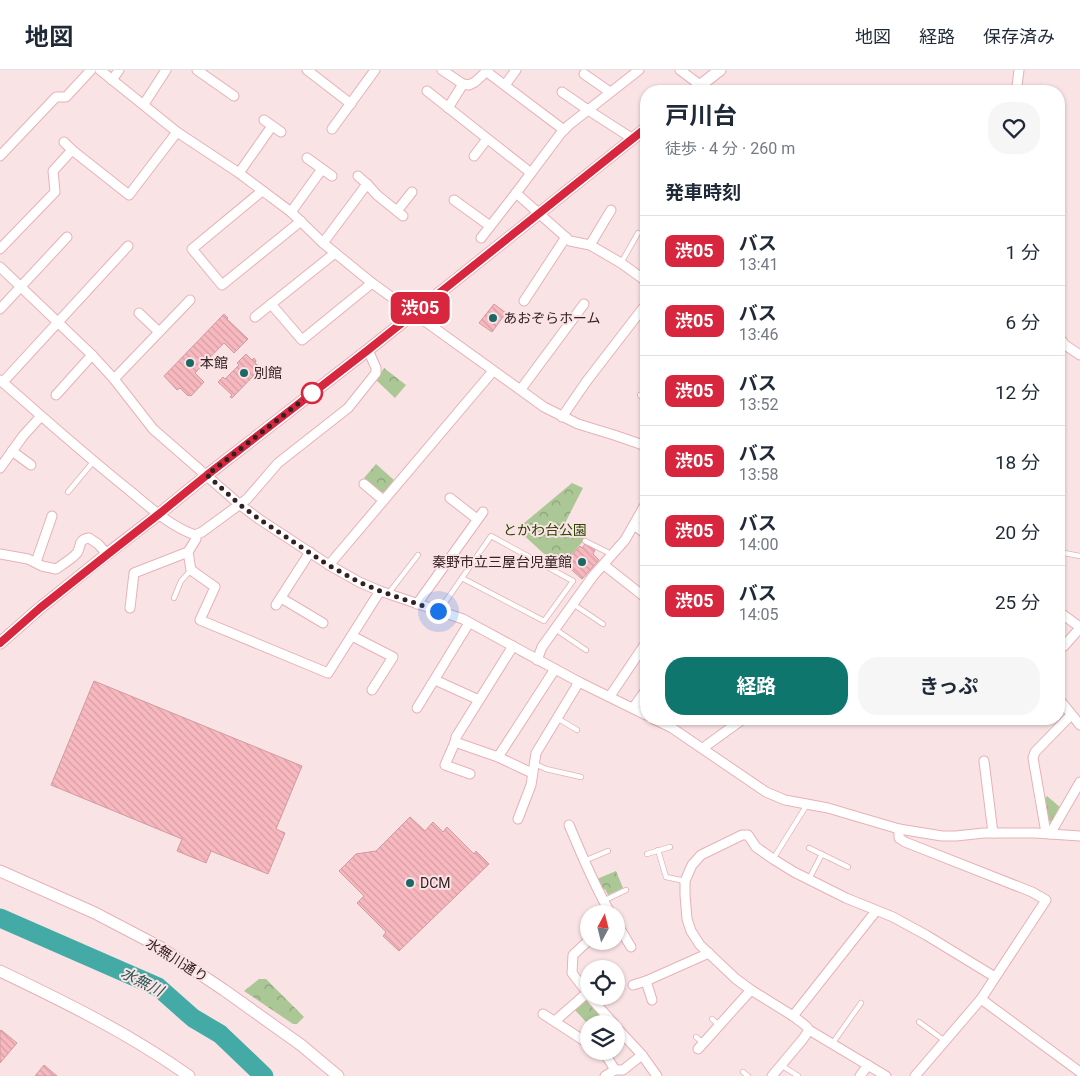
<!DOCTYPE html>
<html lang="ja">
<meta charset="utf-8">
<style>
:root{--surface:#fff;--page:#f6f6f7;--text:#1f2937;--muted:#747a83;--line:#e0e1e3;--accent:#0f766e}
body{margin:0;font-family:Roboto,"Noto Sans JP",sans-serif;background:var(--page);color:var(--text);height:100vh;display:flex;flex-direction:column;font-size:19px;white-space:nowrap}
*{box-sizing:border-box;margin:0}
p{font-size:16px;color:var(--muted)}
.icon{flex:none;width:28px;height:28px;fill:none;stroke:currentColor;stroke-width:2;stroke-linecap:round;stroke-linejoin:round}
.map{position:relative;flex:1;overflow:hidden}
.drawer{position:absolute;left:640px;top:15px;width:425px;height:640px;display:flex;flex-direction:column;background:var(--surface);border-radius:20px;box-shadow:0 1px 4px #0004}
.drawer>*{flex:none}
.badge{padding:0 10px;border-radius:8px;font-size:18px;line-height:32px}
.needle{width:32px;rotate:7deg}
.fabs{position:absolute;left:580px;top:835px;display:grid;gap:10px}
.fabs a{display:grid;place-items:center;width:45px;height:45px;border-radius:50%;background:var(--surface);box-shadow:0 1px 4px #0004;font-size:25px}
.you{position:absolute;width:25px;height:25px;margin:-12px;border:4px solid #fff;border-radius:50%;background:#1a73e8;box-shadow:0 0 0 8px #1a73e833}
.map>.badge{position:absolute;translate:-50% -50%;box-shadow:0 0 0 2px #fff}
h2{padding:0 25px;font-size:19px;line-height:45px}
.round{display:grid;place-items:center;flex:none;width:52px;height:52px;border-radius:20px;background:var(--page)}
.summary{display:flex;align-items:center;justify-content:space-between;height:85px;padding:0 25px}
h1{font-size:24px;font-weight:700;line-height:38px}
.cta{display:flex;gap:10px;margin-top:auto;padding:10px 25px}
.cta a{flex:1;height:58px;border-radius:20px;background:var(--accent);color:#fff;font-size:20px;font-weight:700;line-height:58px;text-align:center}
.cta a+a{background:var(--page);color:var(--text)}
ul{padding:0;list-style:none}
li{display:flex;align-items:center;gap:15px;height:70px;padding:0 25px;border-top:1px solid var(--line)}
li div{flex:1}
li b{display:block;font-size:19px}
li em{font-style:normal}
li .badge{min-width:55px;font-weight:700;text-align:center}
header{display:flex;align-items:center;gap:30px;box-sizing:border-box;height:70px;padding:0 25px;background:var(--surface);border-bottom:1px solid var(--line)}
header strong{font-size:24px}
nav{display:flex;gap:28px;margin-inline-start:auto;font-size:18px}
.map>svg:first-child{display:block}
.park{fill:url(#park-crowns)}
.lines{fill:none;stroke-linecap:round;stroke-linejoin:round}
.river{stroke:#43aaa5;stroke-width:19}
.building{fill:url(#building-back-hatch);stroke:#cf9ba1}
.service-casing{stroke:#e7b1b7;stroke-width:6}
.minor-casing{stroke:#e7b1b7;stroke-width:11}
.tertiary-casing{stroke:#e7b1b7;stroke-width:13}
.service{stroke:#fff;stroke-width:4.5}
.minor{stroke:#fff;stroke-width:9}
.tertiary{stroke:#fff;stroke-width:11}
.line-casing{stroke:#fff;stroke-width:11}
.line{stroke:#d7263d;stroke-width:8}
.walk{stroke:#352124;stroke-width:5;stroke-dasharray:0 9}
.poi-dot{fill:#1c6865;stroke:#fae3e5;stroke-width:2}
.stop-dot{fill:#fff;stroke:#d7263d;stroke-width:2.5}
.labels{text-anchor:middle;stroke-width:4;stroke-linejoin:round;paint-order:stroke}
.poi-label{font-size:14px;fill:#352124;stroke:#fae3e5;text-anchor:start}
.park-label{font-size:14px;fill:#2a4700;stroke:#fae3e5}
.street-label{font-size:14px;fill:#352124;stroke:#fae3e5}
.water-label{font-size:15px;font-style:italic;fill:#2b5755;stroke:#fae3e5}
</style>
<header>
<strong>地図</strong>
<nav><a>地図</a><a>経路</a><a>保存済み</a></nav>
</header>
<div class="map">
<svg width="1080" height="1006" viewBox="0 0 1080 1006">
<defs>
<pattern id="park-crowns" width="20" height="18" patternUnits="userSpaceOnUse" patternTransform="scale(1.25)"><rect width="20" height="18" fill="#acc796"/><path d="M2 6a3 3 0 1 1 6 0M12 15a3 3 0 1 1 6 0" fill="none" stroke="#8da17a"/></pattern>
<pattern id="building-back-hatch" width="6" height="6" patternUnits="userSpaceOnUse" patternTransform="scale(1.25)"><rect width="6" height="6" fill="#f8b8bf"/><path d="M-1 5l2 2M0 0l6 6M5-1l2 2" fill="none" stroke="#d59ea4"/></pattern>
</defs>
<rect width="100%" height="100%" fill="#fae3e5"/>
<g class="park">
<path d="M384,298l22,17 -11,13 -19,-18z"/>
<path d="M376,394l18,16 -9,12h-5l-16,-14z"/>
<path d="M572,413l11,5 -20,39 22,12 -23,26 -19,-12 -26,-24z"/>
<path d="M1047,726l14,12 -9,14 -4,-1 -4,-22z"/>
<path d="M616,801l7,17 -15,7 -3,-6 -3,1 -5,-11z"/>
<path d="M259,909h7l38,38 -7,7h-4l-49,-33z"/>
<path d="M584,930l5,1 15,16 -8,7h-7v1l-15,-16z"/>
</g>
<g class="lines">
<path class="river" d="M0,848l158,69 35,31 27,16 44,42"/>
</g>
<g class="building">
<path d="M494,234l12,9 -14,19 -13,-9z"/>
<path d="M224,244l4,4 -1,1 21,20 -14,14 -10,-10 -29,30 9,9 -13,14 -2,-1 -1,1 -8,-8 -3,2 -13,-14z"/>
<path d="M246,284l6,6 2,-2 2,3 -1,2 6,5 -29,30 -2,-1 2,-2 -14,-13 5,-5 2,2 14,-14 -2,-2z"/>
<path d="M585,474l4,3 2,-1 4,4 -2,4 6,6 -17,19 -18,-16 16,-17 2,2z"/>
<path d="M94,611l208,85 -26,63 9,4 -17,41 -57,-23 -5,12 -29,-12 5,-12 -131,-54z"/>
<path d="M410,747l15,14 8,-9 10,10 4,-5 27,27 2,-3 13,13 -90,87 -16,-15 3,-4 -29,-29 7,-7 -25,-25 17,-17 20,-3z"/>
<path d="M1,960l16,13 -17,20v-32z"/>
<path d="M44,995l13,11h-22z"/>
</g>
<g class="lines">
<defs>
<g id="service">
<path d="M621,193l17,-30"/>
<path d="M640,325l6,7"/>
<path d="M68,422l25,-30"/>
<path d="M585,471l28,14"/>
<path d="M1059,482l21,4"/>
<path d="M388,524l30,-39"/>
<path d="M174,528l7,-17 10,-11"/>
<path d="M573,534l30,20"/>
<path d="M439,541l52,-75 82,45 -29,40 -82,-43"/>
<path d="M555,559l31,21"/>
<path d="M557,648l20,12"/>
<path d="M535,694l11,5 35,8"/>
<path d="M809,778l39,19"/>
<path d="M658,780l8,27 19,4"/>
<path d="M647,784l23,-7"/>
<path d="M773,789l35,-56"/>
<path d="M584,791l24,-10"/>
<path d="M809,809l13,-25"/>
<path d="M603,831l23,-11"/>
<path d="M712,949l7,6"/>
<path d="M919,952l26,19"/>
<path d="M696,967l7,6"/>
<path d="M832,974l29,-41"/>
<path d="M781,995l17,11"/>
<path d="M743,1002l5,4"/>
</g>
<g id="minor">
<path d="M100,0l77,62 62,41 52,39 32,31 49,40 172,124 34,17 36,11 32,11"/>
<path d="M197,0l37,26"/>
<path d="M307,0l44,34"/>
<path d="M442,0l21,14 6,1 6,-3 13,-12"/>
<path d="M680,0l28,21"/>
<path d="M487,2l77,58"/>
<path d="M584,4l26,18"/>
<path d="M112,10l7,-10"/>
<path d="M505,15l11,-15"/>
<path d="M427,21l104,82"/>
<path d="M1014,21l3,-5 2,-16"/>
<path d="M562,22l26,18 45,29"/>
<path d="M144,34l22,-34"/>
<path d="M448,38l15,-24"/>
<path d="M264,50l17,12"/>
<path d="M332,59l43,-59"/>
<path d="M64,72l8,8"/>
<path d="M0,86l56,-59h10l25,-27"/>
<path d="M474,86l13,-17"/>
<path d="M307,88l25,18"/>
<path d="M239,103l33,-47"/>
<path d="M358,106l9,8 10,11 26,21"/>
<path d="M262,121l-70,58 30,36 79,-64"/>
<path d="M516,123l54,48 20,4 31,18 25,18"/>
<path d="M454,130l36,26"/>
<path d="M397,141l15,-19"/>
<path d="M291,142l31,-43"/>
<path d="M481,168l35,-45 45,-60 8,-8 70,-55"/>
<path d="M323,173l44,-59"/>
<path d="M590,175l21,-35"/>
<path d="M0,179l55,-57 -2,-21 19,-21 57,45 48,-63"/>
<path d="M0,197l92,88 22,24 39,50 86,75 20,15 70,46 30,17 21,9 83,28 116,63 67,33"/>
<path d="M524,231l42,-64"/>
<path d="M271,234l31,36 70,-57"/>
<path d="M0,239l67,-72"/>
<path d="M139,243l20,19"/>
<path d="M255,247l80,-64"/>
<path d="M1059,267l6,8 15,10"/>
<path d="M114,309l76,-79"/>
<path d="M0,310c43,37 85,75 129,110 20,17 41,36 66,45l7,-3 45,-33 31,-36 70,-55 28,-35v-5l-8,-18"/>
<path d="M3,312l125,-136"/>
<path d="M521,319l63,-85"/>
<path d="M56,325l36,-40"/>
<path d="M562,347l24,-35 57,-74 3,2"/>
<path d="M12,381l19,14"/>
<path d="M0,398l23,-32 18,-20"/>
<path d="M364,414l19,16"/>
<path d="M450,428l27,21"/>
<path d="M634,455l12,9"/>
<path d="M195,465l1,4 -8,13 3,18 24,17 -15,33 128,53 52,-82"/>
<path d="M0,484l28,5 14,7 14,3c6,-4 17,-11 21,-16 5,-7 0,-13 12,-15l9,6 9,10"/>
<path d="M36,492l16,-46"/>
<path d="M329,495l164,-194"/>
<path d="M604,495l42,33"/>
<path d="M281,528l42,25"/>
<path d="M417,534l66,-92"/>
<path d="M276,535l34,-53"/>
<path d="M130,538l4,-35 54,-21"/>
<path d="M1059,542l21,15"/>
<path d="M352,566l41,21 -21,33"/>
<path d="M1059,580l5,-4 16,-18"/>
<path d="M537,590l5,-13 51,-71 32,-36 21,-37"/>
<path d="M435,610l44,20"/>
<path d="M610,626l33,-49 3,-3"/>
<path d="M1059,629l21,26"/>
<path d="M417,638l52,-85"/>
<path d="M633,638l13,-18"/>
<path d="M654,649l18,9 94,64 19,8 43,8 71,21 43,7h14l28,-3h51l45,3"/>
<path d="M455,672l43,15 34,16"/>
<path d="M703,678l40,-29"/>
<path d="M498,687l57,-88"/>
<path d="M984,691l9,72"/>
<path d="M470,704l-25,-9 10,-23 1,-5 57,-91"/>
<path d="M518,749l13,-34 5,-32 43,-71"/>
<path d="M569,755c13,30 25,61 42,89"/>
<path d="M899,759v9l6,4 127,50 14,8 -65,99 -66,77"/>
<path d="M1046,763l-13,-75 2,-6 36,-37"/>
<path d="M1050,764l30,-52"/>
<path d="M616,852l15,25"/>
<path d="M589,870l-16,15 -1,18 17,22"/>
<path d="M646,911l6,19"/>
<path d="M633,915l13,-4 63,-28"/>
<path d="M589,926l25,28"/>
<path d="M981,929l99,73"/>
<path d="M543,944l46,30"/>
<path d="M793,946l83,-105"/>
<path d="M555,951l32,-28"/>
<path d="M616,957l26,28 15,21"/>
<path d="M698,979l53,-59"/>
<path d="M599,981l8,6 8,13"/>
<path d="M605,1006l10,-6h8l19,-15"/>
<path d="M772,1006l31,-37 6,-9"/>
<path d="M860,1006l8,-11"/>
<path d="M886,1006l-77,-46 -3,-4 -13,-10 -42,-26 -15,-11 -36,-34 -9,-14 -4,-12 -2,-24v-14l7,-16 9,-10 41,-20h6l8,12 17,12 21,13 52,26 47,19 33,18 69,42"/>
</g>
<g id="tertiary">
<path d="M693,21l27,-21"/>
<path d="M0,573l40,-35 67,-54 52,-40 48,-39 161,-125 278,-222"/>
<path d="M0,801l95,42 63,33 66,44 77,55 37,31"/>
<path d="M0,901c65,31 130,63 189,105"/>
</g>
</defs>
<use href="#service" class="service-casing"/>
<use href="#minor" class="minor-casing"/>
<use href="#tertiary" class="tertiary-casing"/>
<use href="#service" class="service"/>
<use href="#minor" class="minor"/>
<use href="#tertiary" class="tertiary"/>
</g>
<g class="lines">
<defs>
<path id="line" d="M0,573l40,-35 68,-54 51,-40 48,-39 161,-125 278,-222"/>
</defs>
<use href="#line" class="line-casing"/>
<use href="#line" class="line"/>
<path class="walk" d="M312,323l-105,82 32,29 20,15 69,46 31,17 21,9 58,20"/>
</g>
<g class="poi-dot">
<circle cx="493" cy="248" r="5"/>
<circle cx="190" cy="293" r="5"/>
<circle cx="244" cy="303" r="5"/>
<circle cx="582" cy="492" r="5"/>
<circle cx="410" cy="813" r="5"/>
</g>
<circle class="stop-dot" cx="312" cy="323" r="10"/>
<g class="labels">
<g class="poi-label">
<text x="503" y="253">あおぞらホーム</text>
<text x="200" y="298">本館</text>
<text x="254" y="308">別館</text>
<text x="572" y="497" text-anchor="end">秦野市立三屋台児童館</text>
<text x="420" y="818">DCM</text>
</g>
<g class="park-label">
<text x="545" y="465">とかわ台公園</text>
</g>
<g class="street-label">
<text transform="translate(177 890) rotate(32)" y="5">水無川通り</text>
</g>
<g class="water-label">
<text transform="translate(142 912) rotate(27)" y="5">水無川</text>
</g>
</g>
</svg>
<div class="fabs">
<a><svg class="needle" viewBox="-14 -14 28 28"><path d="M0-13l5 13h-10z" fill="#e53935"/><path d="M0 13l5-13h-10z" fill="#747a83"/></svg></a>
<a><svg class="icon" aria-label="locate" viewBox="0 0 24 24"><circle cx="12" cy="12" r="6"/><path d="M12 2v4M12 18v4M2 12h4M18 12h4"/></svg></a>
<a><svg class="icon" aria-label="layers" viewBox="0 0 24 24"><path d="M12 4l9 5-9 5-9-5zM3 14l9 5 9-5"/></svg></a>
</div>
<div class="you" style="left:438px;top:541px"></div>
<b class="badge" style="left:420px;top:238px;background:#d7263d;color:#fff">渋05</b>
<section class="drawer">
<div class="summary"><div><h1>戸川台</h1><p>徒歩 · 4 分 · 260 m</p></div><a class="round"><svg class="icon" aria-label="heart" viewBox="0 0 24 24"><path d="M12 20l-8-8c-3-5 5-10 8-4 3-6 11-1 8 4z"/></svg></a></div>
<h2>発車時刻</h2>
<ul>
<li><span class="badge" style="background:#d7263d;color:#fff">渋05</span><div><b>バス</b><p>13:41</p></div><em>1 分</em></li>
<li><span class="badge" style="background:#d7263d;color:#fff">渋05</span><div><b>バス</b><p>13:46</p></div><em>6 分</em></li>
<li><span class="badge" style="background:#d7263d;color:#fff">渋05</span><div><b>バス</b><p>13:52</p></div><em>12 分</em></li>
<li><span class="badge" style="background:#d7263d;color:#fff">渋05</span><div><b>バス</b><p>13:58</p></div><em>18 分</em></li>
<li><span class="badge" style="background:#d7263d;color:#fff">渋05</span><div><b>バス</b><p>14:00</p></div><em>20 分</em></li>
<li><span class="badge" style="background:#d7263d;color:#fff">渋05</span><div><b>バス</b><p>14:05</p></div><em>25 分</em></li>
</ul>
<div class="cta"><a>経路</a><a>きっぷ</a></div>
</section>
</div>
